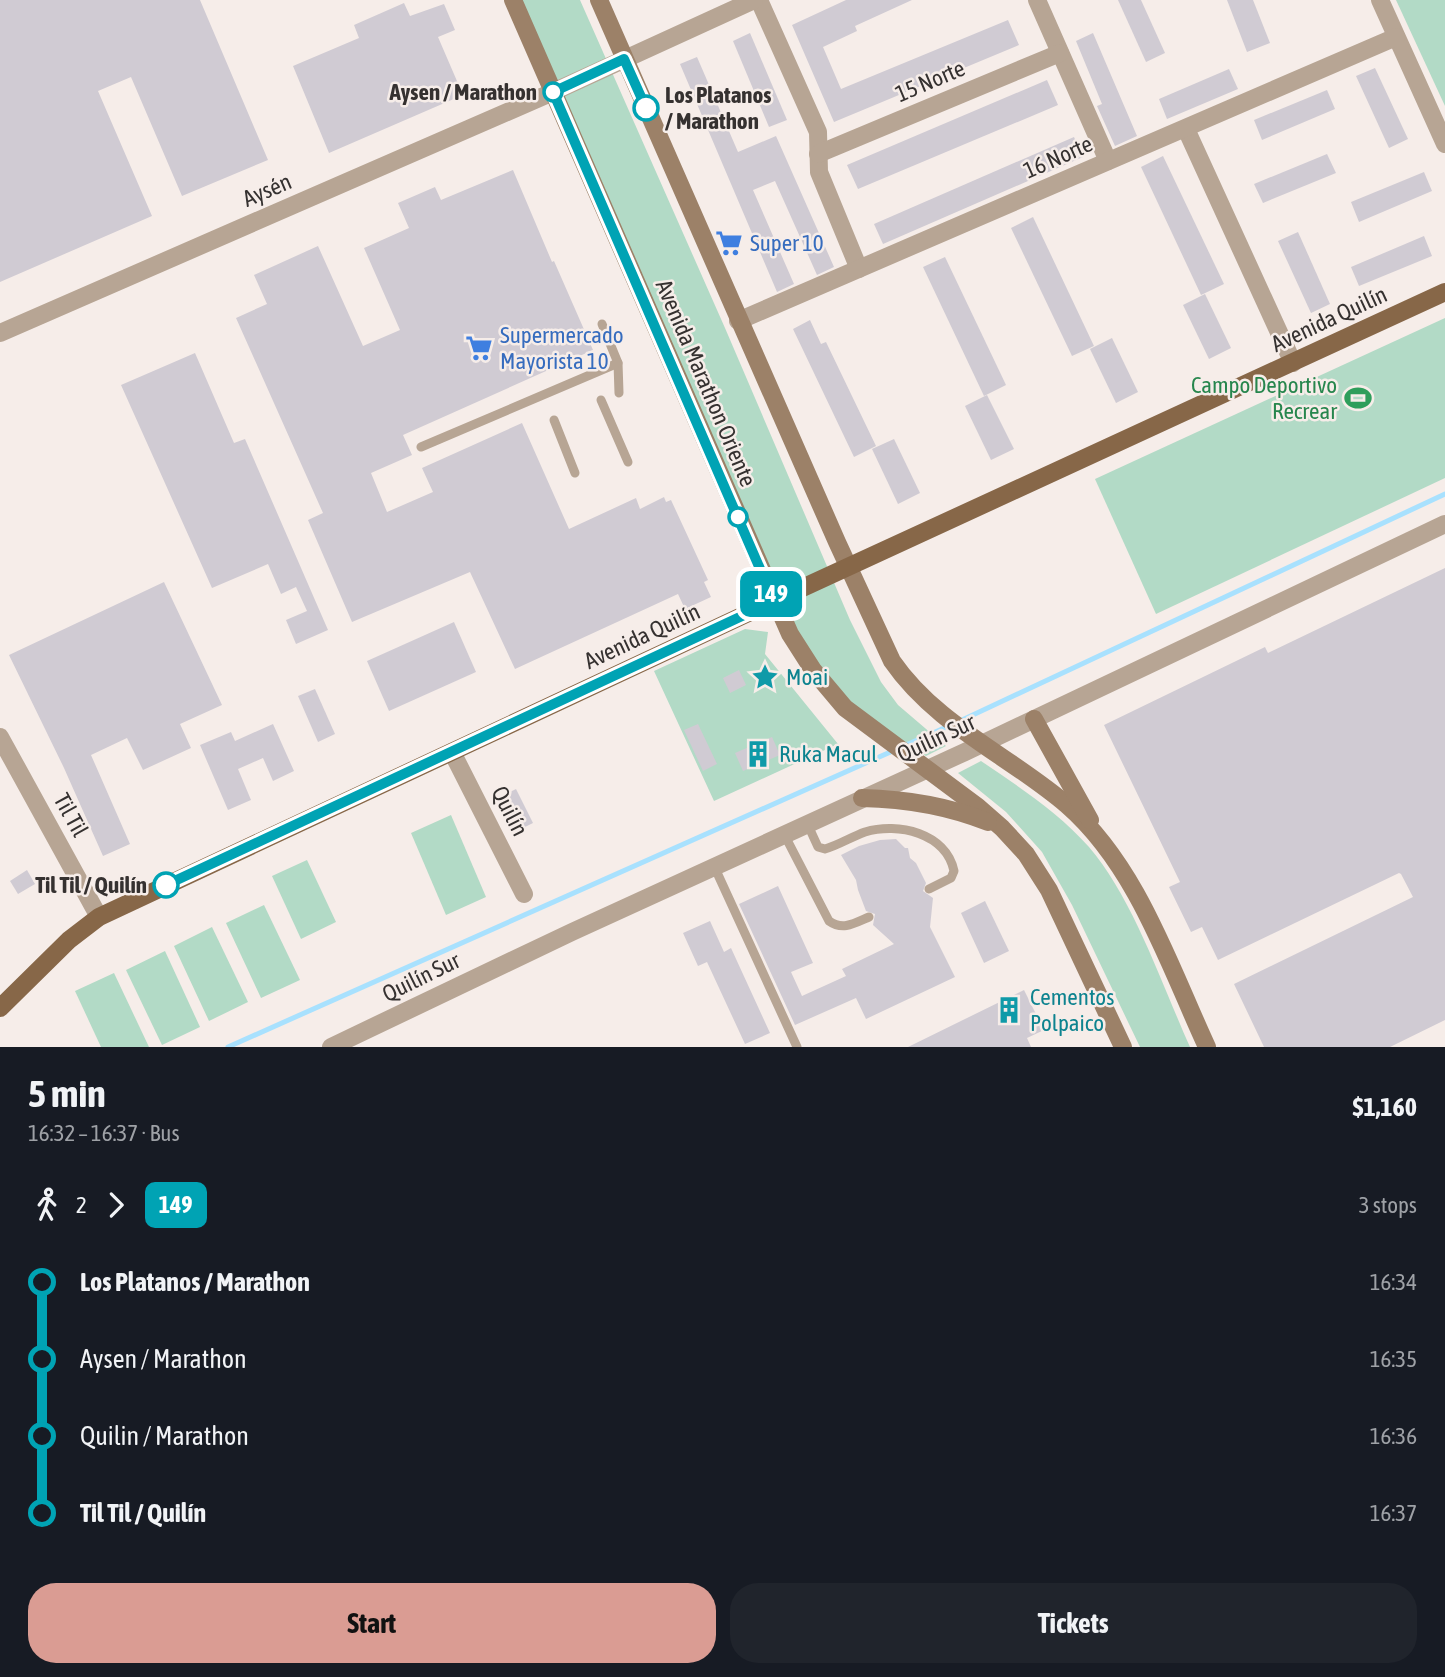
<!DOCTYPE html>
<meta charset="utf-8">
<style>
:root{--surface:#171b24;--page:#20242c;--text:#f1f3f6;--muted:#9ea1a6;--accent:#da9c93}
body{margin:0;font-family:"Asap Condensed",sans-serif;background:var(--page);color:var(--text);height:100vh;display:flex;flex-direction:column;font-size:26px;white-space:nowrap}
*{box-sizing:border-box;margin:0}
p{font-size:23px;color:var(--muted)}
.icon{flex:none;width:38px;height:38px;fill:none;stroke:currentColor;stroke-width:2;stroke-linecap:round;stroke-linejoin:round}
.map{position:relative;height:1047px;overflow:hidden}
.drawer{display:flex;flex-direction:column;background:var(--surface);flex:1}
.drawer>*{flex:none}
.badge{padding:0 14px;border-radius:10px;font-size:24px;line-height:46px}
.map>.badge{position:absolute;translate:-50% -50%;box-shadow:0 0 0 4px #fff}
.legs{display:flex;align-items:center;gap:10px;height:77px;padding:0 28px;font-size:23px}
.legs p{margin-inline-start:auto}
.overview{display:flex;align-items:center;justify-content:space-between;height:119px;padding:0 28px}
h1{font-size:38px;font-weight:700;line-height:52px}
.primary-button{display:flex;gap:14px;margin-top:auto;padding:14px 28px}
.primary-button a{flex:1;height:80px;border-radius:28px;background:var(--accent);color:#111;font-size:28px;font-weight:700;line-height:80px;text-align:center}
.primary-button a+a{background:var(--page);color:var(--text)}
ul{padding:0 28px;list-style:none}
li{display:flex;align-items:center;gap:24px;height:77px;font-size:26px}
li i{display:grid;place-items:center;width:10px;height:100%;margin:0 9px;background:currentColor}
li i::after{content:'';width:18px;height:18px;margin:-9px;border:5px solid;border-radius:50%;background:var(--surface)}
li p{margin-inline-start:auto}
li:first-child i{background:linear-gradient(#0000 50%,currentColor 0)}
li:last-child i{background:linear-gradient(currentColor 50%,#0000 0)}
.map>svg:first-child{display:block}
.green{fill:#b2dac6}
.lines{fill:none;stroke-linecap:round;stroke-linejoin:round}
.stream{stroke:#a8e1fe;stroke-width:5}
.building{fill:#d0cbd3}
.lane{stroke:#b7a594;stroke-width:9}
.street{stroke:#b7a594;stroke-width:18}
.secondary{stroke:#9c8168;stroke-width:18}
.primary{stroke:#876748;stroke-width:18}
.line-1-casing{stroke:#fff;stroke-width:16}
.line-1{stroke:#00a3b4;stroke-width:10}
.stop-1-dot{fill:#fff;stroke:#00a3b4;stroke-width:3.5}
.labels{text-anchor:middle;stroke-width:5;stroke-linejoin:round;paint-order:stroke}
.street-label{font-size:23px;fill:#353130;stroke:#f6ede9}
.stop-label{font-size:23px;font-weight:bold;fill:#353130;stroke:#f6ede9;text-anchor:end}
.shop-label{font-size:23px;fill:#366cbe;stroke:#f6ede9;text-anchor:start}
.leisure-label{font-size:23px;fill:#27864d;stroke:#f6ede9;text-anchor:end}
.culture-label{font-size:23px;fill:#0d838f;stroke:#f6ede9;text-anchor:start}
</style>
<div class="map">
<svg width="1445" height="1047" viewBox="0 0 1445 1047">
<rect width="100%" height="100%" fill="#f6ede9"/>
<g class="green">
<path d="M520,0h60l145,328 125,292 31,62 17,23 48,41 -20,10c-27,-17 -57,-35 -80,-57 -24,-23 -39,-54 -57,-81z"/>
<path d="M1396,0h49v106z"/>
<path d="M1445,318v160l-289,136 -61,-135z"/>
<path d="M745,629l23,3 -3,22 73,90 -124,57 -60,-130z"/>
<path d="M981,761c38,26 77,51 108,86 44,51 73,138 101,200h-50l-68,-142 -30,-53 -36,-40 -48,-39z"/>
<path d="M451,815l35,82 -40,18 -35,-82z"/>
<path d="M307,860l29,62 -35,17 -29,-63z"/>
<path d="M264,905l36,75 -39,18 -35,-75z"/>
<path d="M212,927l36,75 -39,19 -35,-75z"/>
<path d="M165,951l35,76 -38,18 -36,-75z"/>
<path d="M114,973l35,74h-48l-26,-56z"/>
</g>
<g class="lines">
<g class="stream">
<path d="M960,721l485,-227"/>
<path d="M228,1047l723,-322"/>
</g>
</g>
<g class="building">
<path d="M0,0h200l68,160 -86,36 -51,-119 -33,14 54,125 -152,66z"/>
<path d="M846,0h66l-57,26 2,5 -34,16 18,42 167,-69 11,25 -185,77 -42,-97z"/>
<path d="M1118,0h23l24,53 -19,9z"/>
<path d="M1227,0h26l17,43 -23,9z"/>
<path d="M404,3l6,13 34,-12 11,26 -17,7 25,58 -134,58 -36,-87 66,-28 -5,-13z"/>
<path d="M750,33l37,87 -18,7 -36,-86z"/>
<path d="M1093,33l44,103 -22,10 -18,-40 5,-2 -26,-63z"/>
<path d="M697,57l41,95 38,-16 58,131 -17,8 -42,-94 -22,9 41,94 -17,8 -97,-228z"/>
<path d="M1375,68l33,71 -19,9 -33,-72z"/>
<path d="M1229,69l9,20 -71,30 -8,-20z"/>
<path d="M1047,80l11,25 -200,84 -11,-24z"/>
<path d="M1327,90l8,19 -73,31 -8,-20z"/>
<path d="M1074,137l9,20 -200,87 -9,-20z"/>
<path d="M1327,154l9,19 -73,30 -9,-19z"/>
<path d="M1163,156l61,128 -23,11 -60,-128z"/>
<path d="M513,170l39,92 2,-1 39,89 -190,85 9,20 -41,18 16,39 46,-20 -11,-24 100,-45 47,106 67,-31 4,11 24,-12 2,5 5,-2 37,80 -4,2 7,15 -26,12 -7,-15 -163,75 -45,-97 -118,50 -44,-102 15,-7 -87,-195 31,-14 -13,-29 64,-29 45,100 37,-16 -36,-82 45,-20 -11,-25 37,-16 6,13z"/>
<path d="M1424,172l8,19 -73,31 -8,-20z"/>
<path d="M1033,217l61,129 -22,10 -61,-128z"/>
<path d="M1298,232l32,72 -19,9 -33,-72z"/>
<path d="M1424,236l8,20 -73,30 -8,-19z"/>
<path d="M945,257l61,128 -22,11 -61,-129z"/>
<path d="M1205,294l26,54 -22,11 -26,-54z"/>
<path d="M810,320l11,24 5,-2 50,104 -22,11 -61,-128z"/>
<path d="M1112,338l26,54 -22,11 -26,-54z"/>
<path d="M195,353l39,90 11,-4 83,191 -32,14 -10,-24 21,-9 -11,-24 -15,7 -13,-30 -56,24 -91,-203z"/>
<path d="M987,395l27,54 -23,11 -26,-54z"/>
<path d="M894,439l26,54 -22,11 -26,-55z"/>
<path d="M1445,568v452l-55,27h-126l-30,-63 179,-87 -12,-23 -2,-1 -181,87 -16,-33 -11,5 -22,-45 11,-5 -76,-157 161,-78 3,6z"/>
<path d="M164,582l58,123 -42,19 11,24 -48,22 -16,-32 -36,17 39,89 -27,12 -39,-88 -55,-113z"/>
<path d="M454,622l22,50 -87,39 -22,-50z"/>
<path d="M739,670l7,15 -16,8 -7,-15z"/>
<path d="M315,689l20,45 -17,8 -20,-46z"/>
<path d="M273,724l21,47 -21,10 -10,-23 -25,11 13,31 -23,10 -28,-65 31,-13 4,9z"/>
<path d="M698,724l19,40 -14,7 -19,-41z"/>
<path d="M772,737l8,18 -37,16 -8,-18z"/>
<path d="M516,789l17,34 -14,7 -17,-34z"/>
<path d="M896,839l9,9h3l2,10 6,5 10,20 -3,8 10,7 -3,29 25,50 -89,42 -10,-21 -61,27 -56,-121 39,-18 35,77 -22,9 11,24 44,-20 -4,-7 52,-25 -21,-19 2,-11 -9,-3 -8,-21 -2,-10 -15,-25 18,-9 21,-6z"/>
<path d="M27,870l8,14 -17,10 -8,-13z"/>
<path d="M985,901l24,50 -25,12 -23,-50z"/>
<path d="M710,921l14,31 7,-4 39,85 -25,11 -38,-82 -9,4 -15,-33z"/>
<path d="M1024,990l20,40 -17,8 4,9h-123z"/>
</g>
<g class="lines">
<g class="lane">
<path d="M602,324l16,39 1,30"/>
<path d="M601,400l27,62"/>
<path d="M554,420l21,53"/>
<path d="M421,447l197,-84"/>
<path d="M807,823l11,24 7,2c14,-4 26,-12 40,-17 33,-10 81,1 89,39l-3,7 -22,11"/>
<path d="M784,834l45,87c14,10 26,2 40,-4"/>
<path d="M714,866l83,181"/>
</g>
<g class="street">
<path d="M759,0l59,132 1,40 40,97"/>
<path d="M1037,0l71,161"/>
<path d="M1380,0l65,144"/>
<path d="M1186,129l107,234"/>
<path d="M818,154l242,-101"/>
<path d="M738,321l658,-284"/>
<path d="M0,333l553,-241 201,-92"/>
<path d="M0,737l99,180"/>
<path d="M452,752l72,142"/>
<path d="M331,1047l241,-115 393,-180 480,-228"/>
</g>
<g class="secondary">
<path d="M513,0l277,634 23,36 32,38 133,99 24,21 24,26 23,36 74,157"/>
<path d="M599,0l238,542 55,119c44,64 118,95 175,144 70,61 102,160 140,242"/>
<path d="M1034,719l56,101"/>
<path d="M862,798c44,1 86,8 126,24"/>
</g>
<path class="primary" d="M0,1008l69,-68 30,-23 675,-316 671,-309"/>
</g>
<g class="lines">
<defs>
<path id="line-1" d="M166,885l608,-284 -221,-509 71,-33 22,49"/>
</defs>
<use href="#line-1" class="line-1-casing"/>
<use href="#line-1" class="line-1"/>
</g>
<defs>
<symbol id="supermarket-bare" viewBox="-9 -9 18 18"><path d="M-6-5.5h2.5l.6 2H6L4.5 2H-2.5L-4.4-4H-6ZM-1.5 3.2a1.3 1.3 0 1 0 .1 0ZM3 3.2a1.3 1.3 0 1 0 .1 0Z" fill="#3f7fe0" stroke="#f6ede9" stroke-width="2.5" paint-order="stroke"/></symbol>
<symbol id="stadium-bare" viewBox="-9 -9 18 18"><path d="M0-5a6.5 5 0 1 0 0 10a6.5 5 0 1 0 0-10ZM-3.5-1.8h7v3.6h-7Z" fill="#2e9e5b" stroke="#f6ede9" stroke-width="2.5" paint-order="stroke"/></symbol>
<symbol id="sight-bare" viewBox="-9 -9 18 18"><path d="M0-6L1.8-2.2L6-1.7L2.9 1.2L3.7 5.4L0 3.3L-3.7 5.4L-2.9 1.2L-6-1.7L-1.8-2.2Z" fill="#0f9aa8" stroke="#f6ede9" stroke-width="2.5" paint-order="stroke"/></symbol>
<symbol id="building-bare" viewBox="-9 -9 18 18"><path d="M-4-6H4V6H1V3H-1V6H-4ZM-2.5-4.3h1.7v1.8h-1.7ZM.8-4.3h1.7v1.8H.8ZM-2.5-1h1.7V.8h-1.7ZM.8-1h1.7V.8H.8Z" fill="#0f9aa8" stroke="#f6ede9" stroke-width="2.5" paint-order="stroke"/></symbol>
</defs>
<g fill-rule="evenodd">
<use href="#supermarket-bare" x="710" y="224" width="38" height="38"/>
<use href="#supermarket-bare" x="460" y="329" width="38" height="38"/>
<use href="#stadium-bare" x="1339" y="379" width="38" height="38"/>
<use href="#sight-bare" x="746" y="658" width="38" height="38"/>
<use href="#building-bare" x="739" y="735" width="38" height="38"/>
<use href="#building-bare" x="990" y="991" width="38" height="38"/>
</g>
<g class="stop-1-dot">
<circle cx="553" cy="92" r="9"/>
<circle cx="646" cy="108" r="12"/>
<circle cx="738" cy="517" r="9"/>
<circle cx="166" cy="885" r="12"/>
</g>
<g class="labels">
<g class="street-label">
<text transform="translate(930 81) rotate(-23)" y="8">15 Norte</text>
<text transform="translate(1058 157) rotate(-24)" y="8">16 Norte</text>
<text transform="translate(267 190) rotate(-23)" y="8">Aysén</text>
<text transform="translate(1329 319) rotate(-25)" y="8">Avenida Quilín</text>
<text transform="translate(706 383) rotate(67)" y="8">Avenida Marathon Oriente</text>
<text transform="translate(642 636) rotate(-25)" y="8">Avenida Quilín</text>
<text transform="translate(936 738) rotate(-25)" y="8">Quilín Sur</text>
<text transform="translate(510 811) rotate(63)" y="8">Quilín</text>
<text transform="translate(71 815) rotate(61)" y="8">Til Til</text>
<text transform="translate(421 977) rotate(-26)" y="8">Quilín Sur</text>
</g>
<g class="stop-label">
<text x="537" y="100">Aysen / Marathon</text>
<text x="665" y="103" text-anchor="start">Los Platanos<tspan x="665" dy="26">/ Marathon</tspan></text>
<text x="147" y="893">Til Til / Quilín</text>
</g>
<g class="shop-label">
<text x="750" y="251">Super 10</text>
<text x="500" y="343">Supermercado<tspan x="500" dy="26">Mayorista 10</tspan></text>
</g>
<g class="leisure-label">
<text x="1337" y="393">Campo Deportivo<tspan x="1337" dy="26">Recrear</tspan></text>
</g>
<g class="culture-label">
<text x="786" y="685">Moai</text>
<text x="779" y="762">Ruka Macul</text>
<text x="1030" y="1005">Cementos<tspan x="1030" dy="26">Polpaico</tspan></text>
</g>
</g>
</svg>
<b class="badge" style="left:771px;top:594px;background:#00a3b4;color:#fff">149</b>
</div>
<section class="drawer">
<div class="overview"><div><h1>5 min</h1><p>16:32 – 16:37 · Bus</p></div><b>$1,160</b></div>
<div class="legs"><svg class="icon" aria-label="walk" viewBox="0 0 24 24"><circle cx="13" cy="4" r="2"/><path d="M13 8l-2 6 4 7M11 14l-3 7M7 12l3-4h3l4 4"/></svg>2<svg class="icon" aria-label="forward" viewBox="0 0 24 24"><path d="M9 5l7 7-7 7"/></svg><b class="badge" style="background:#00a3b4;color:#fff">149</b><p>3 stops</p></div>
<ul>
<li><i style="color:#00a3b4"></i><b>Los Platanos / Marathon</b><p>16:34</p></li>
<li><i style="color:#00a3b4"></i><span>Aysen / Marathon</span><p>16:35</p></li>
<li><i style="color:#00a3b4"></i><span>Quilin / Marathon</span><p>16:36</p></li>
<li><i style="color:#00a3b4"></i><b>Til Til / Quilín</b><p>16:37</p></li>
</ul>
<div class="primary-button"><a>Start</a><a>Tickets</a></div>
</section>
